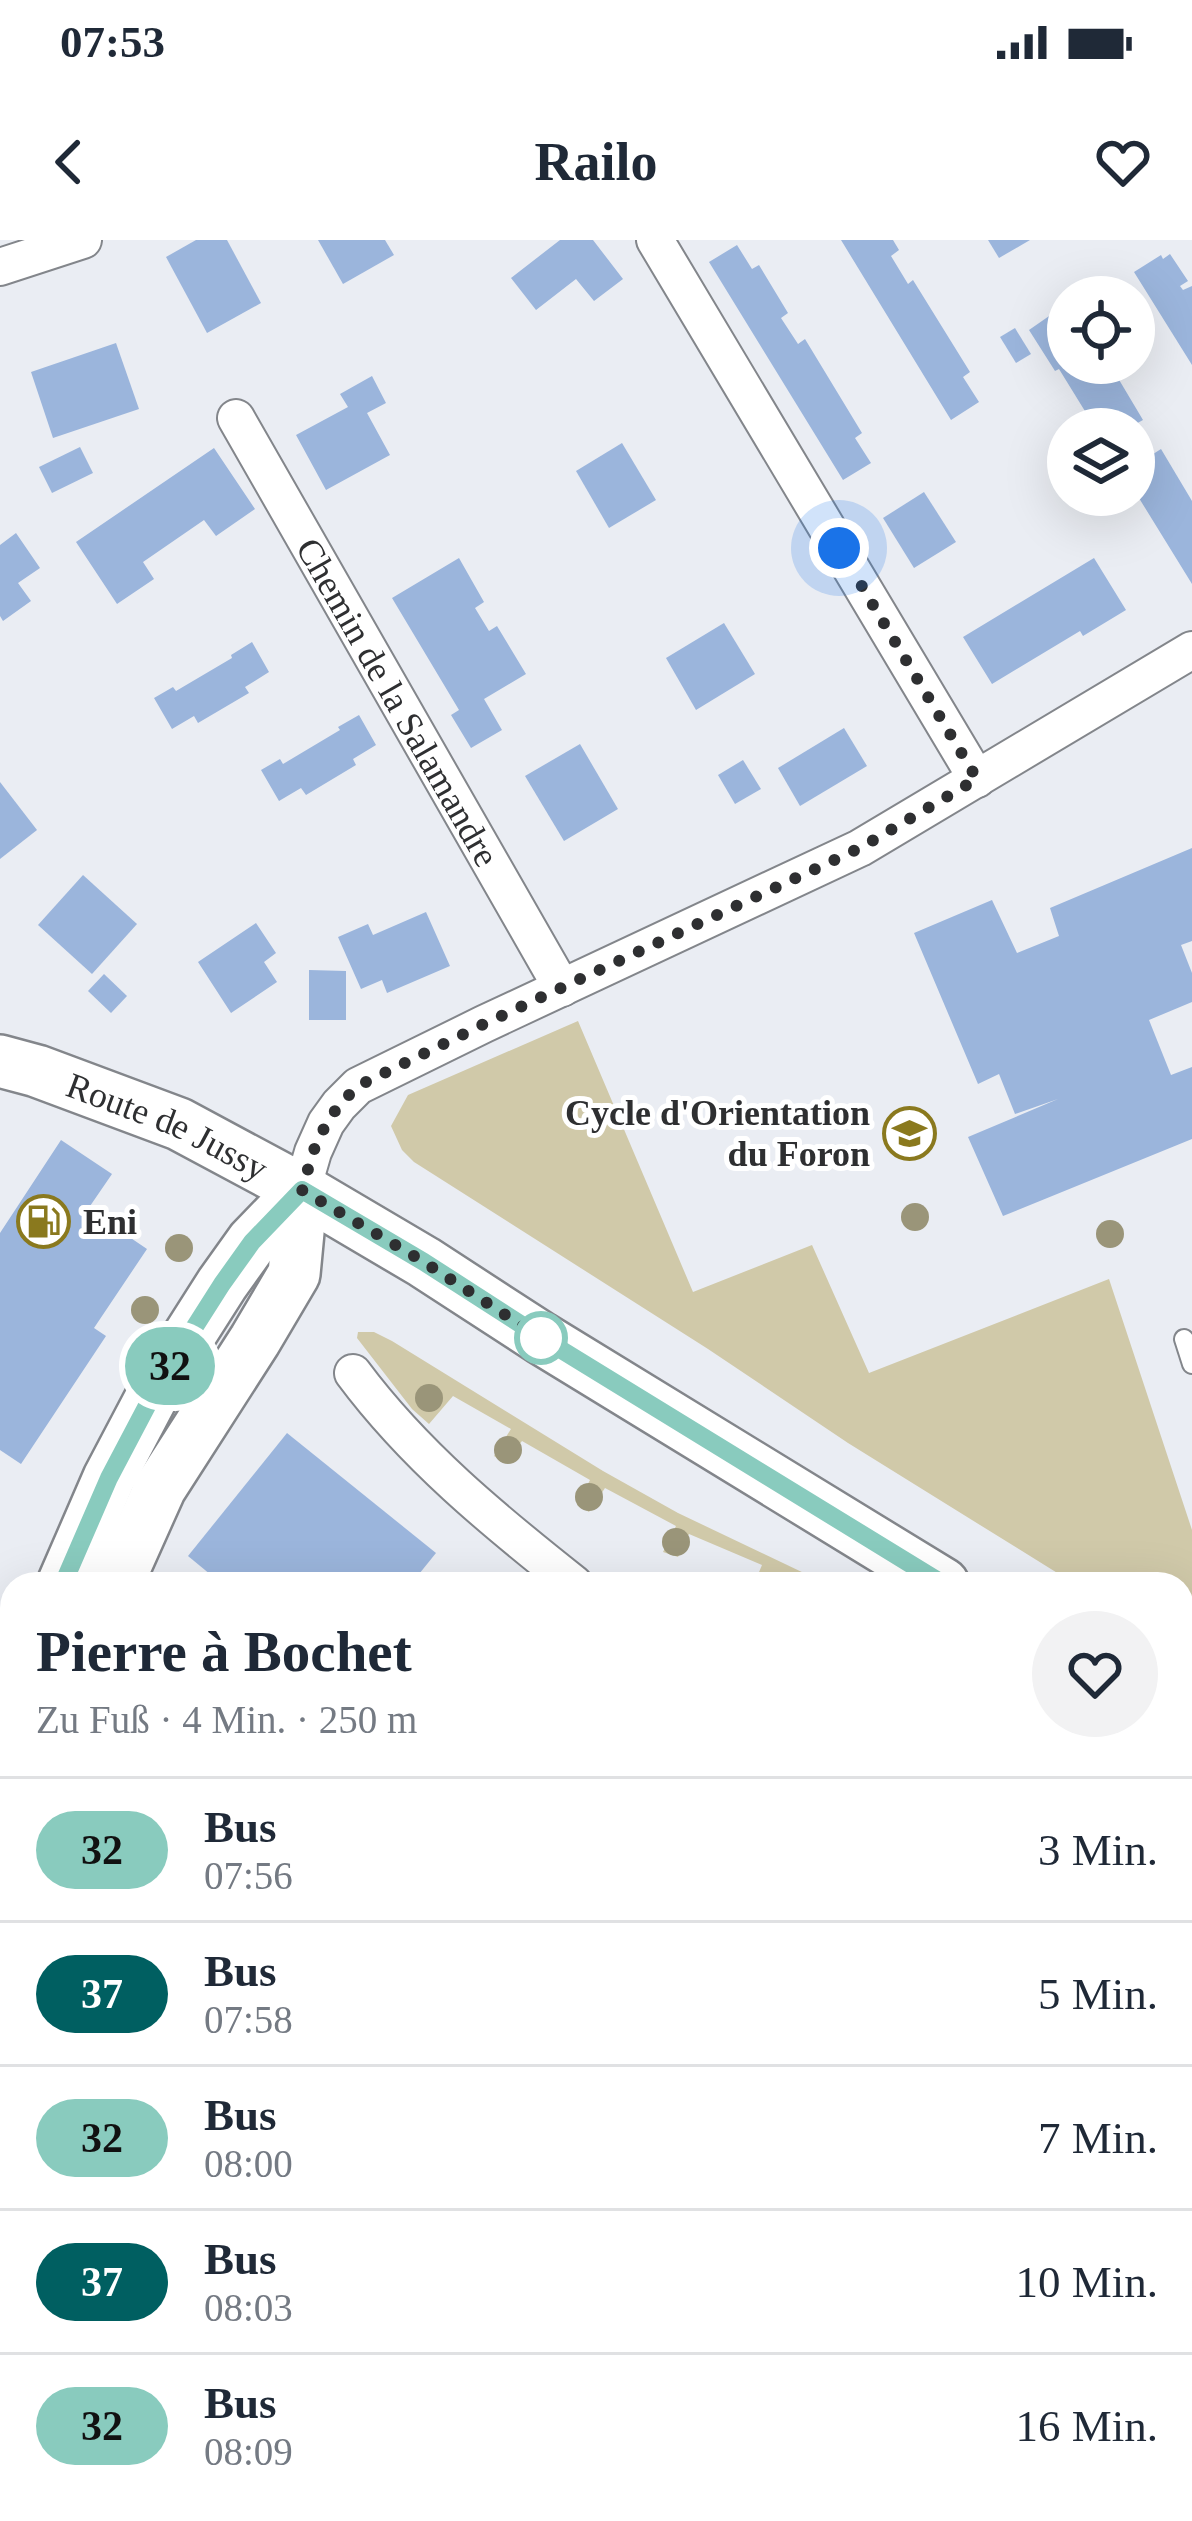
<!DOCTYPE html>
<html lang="de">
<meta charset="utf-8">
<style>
:root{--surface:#fff;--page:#f2f2f3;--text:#1f2937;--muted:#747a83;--line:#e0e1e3}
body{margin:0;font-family:Georgia,serif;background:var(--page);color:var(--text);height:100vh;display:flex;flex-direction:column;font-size:45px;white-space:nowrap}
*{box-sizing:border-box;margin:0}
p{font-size:39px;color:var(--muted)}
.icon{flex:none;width:66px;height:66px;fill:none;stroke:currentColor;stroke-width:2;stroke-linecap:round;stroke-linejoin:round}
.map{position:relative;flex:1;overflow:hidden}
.side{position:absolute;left:0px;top:1332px;width:1194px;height:951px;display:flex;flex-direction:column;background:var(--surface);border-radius:36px 36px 0 0;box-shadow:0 12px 48px #0002}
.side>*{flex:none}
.badge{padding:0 24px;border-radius:39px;font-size:42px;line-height:78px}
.fabs{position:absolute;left:1047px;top:36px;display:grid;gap:24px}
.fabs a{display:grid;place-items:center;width:108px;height:108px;border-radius:50%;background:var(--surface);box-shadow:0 12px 48px #0002;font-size:60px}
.you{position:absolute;width:60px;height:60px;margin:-30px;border:9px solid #fff;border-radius:50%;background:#1a73e8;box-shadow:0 0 0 18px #1a73e833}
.map>.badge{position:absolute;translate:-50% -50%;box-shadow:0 0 0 6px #fff}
.round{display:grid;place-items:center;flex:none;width:126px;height:126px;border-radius:63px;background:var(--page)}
.head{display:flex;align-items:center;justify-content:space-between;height:204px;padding:0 36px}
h1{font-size:57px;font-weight:700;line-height:90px}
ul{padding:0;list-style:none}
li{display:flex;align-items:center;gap:36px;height:144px;padding:0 36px;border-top:3px solid var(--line)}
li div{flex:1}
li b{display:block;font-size:45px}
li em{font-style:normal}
li .badge{min-width:132px;font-weight:700;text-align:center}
.status{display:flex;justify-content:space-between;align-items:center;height:84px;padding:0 60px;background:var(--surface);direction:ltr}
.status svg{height:33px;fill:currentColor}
header{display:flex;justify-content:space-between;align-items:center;height:156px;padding:0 36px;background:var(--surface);font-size:54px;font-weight:700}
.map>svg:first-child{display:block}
.green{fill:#d0c9a9}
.building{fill:#9bb5dc}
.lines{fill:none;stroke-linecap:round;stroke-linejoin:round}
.lane-casing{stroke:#83868b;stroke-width:22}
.street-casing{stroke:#83868b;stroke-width:40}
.secondary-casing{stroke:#83868b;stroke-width:56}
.lane{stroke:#fff;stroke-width:18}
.street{stroke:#fff;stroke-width:36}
.secondary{stroke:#fff;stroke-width:51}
.tree{fill:#9a9579}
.line-casing{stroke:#fff;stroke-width:27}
.line{stroke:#89cbbe;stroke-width:18}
.walk{stroke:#2e2f31;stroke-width:12;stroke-dasharray:0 21.6}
.stop-dot{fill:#fff;stroke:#89cbbe;stroke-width:6}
.labels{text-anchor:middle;stroke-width:10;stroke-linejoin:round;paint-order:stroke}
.street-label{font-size:36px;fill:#2e2f31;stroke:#fff}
.poi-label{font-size:36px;font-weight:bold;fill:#2e2f31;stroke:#fff;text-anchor:end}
</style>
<div class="status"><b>07:53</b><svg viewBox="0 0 49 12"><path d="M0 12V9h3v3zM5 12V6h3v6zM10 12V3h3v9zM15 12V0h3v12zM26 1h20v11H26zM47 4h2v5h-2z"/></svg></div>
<header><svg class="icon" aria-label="back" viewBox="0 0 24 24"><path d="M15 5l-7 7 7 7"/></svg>Railo<svg class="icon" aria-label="heart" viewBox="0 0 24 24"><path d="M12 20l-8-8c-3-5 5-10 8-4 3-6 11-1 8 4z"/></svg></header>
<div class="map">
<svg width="1192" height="2281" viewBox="0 0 1192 2281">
<rect width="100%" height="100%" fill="#eaedf3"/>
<g class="green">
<path d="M578,781l115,271 119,-47 57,128 240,-94 83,251v126l-10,-6v-66h-107l-227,-141 -140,-94 -294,-187 -12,-12 -11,-24 17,-31z"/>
<path d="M358,1092h16l18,9 211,130 75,42 149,71h-31l-21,-10 -5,10h-16l8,-19 -73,-31 -11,23 -15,-5 13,-26 -71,-38 -16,24 -12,-7 13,-25 -68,-39 -17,22 -11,-7 17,-27 -58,-33 -24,28 -17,-15 -55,-71z"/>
</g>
<g class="building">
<path d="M196,0h31l34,63 -54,30 -41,-76z"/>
<path d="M318,0h67l9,15 -51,29z"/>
<path d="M560,0h33l30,39 -29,22 -18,-22 -40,31 -25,-32z"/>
<path d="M841,0h52l6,10 -8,6 17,28 5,-4 57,92 -7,5 16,25 -28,18z"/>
<path d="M988,0h42l-31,18z"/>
<path d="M737,5l15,24 7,-4 29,48 -7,5 17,26 7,-5 57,94 -7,5 16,25 -28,17 -134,-218z"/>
<path d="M1170,14l18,27 -8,5 3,4 9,-4v79l-58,-93 27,-17 2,4z"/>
<path d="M1068,73v50h25l11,16 11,-6 28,47 -11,6 2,3h-38l-37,-60 -4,2 -26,-41 23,-16 13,2z"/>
<path d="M1015,88l16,26 -15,9 -16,-26z"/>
<path d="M116,103l23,66 -86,29 -22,-66z"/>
<path d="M372,136l14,27 -19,10 23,42 -64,35 -30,-55 52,-28 -8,-13z"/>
<path d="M1134,190l16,26 11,-7 31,52v83l-58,-94z"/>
<path d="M622,203l34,57 -47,28 -33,-57z"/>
<path d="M80,207l13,26 -41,20 -13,-26z"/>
<path d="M214,208l41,61 -39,27 -12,-16 -61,42 11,17 -37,25 -41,-62z"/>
<path d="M924,252l32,50 -42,26 -31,-50z"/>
<path d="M16,293l24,35 -22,15 13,18 -28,20 -3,-5v-71z"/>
<path d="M459,318l25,44 -9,6 14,23 8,-5 29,48 -42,25 18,31 -31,18 -20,-33 8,-5 -67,-112z"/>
<path d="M1094,318l32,52 -43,26 -3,-5 -88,53 -29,-47z"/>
<path d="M724,383l31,51 -59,36 -30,-52z"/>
<path d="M252,402l17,30 -24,15 4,6 -51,30 -4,-7 -22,13 -18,-31 19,-11 3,4 56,-33 -1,-3z"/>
<path d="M359,475l17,30 -23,14 3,6 -50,30 -5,-7 -22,13 -18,-31 19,-11 3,5 57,-34 -2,-3z"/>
<path d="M844,488l23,38 -67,40 -22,-38z"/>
<path d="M580,504l38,65 -54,32 -39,-65z"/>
<path d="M743,520l18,29 -26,15 -17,-29z"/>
<path d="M0,542l37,48 -37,29z"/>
<path d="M1192,608v93l-11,4 11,28v29l-43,18 22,55 21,-8v72l-189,77 -35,-79 90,-38 -43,15 -16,-40 -21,10 -64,-151 78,-33 25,53 42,-17 -9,-28z"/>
<path d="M83,635l54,49 -45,50 -54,-49z"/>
<path d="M426,672l24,54 -63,27 -5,-13 -21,9 -23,-52 30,-13 5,11z"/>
<path d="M256,683l20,30 -12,9 13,20 -46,31 -33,-51z"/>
<path d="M309,730l37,1v49h-37z"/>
<path d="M104,734l23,22 -16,17 -23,-22z"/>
<path d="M61,900l51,34 -24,35 59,40 -53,79 12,8 -85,128 -21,-14v-217z"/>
<path d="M287,1193l149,120 -25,31h-189l-34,-28z"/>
<path d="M1192,1667v85l-10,17v-84z"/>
<path d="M1182,2134l10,6v64l-7,12 -3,-1z"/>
<path d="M247,2271h69l-7,10h-48z"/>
<path d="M593,2271h56l7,5 -3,5h-47z"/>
</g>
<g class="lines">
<defs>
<g id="lane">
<path d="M1184,1099l8,25"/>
<path d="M408,2281l7,-10"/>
</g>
<g id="street">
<path d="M655,0l322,539"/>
<path d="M0,27l83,-27"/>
<path id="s1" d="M236,178l326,570"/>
<path d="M302,950l11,-38 13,-29 13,-18 19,-19 126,-62 376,-176 332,-198"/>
<path d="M353,1133c61,82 140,147 221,211"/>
<path d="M1182,1977l10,4"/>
<path d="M967,2281l6,-10"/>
</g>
<g id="secondary">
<path id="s2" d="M0,821l37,10 142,53 123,66 122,72 117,76 402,246"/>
<path d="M63,1344l46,-106 50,-95 63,-99 30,-42 50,-52"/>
<path d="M117,1344l43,-96 95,-148 39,-66 8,-84"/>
<path d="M1182,1492l10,7"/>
<path d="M0,1498l12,-29"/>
<path d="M0,1625l12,-27"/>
</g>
</defs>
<use href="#lane" class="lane-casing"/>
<use href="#street" class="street-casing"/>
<use href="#secondary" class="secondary-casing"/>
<use href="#lane" class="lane"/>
<use href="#street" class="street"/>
<use href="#secondary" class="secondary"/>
</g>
<g class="tree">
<circle cx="915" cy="977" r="14"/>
<circle cx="1110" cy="994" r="14"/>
<circle cx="179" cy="1008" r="14"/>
<circle cx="145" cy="1070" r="14"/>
<circle cx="429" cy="1158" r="14"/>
<circle cx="508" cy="1210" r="14"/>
<circle cx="589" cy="1257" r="14"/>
<circle cx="676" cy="1302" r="14"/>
</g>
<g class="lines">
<defs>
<path id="line" d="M63,1344l46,-106 50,-95 63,-99 30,-42 50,-52 122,72 118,76 401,246"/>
</defs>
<use href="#line" class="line-casing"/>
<use href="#line" class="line"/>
<path class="walk" d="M541,1098l-117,-76 -122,-72 11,-38 13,-28 13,-19 19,-19 126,-62 376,-176 117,-69 -138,-231"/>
</g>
<defs>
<symbol id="school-ring" viewBox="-11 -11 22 22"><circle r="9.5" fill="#fff" stroke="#8a791e" stroke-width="1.5"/><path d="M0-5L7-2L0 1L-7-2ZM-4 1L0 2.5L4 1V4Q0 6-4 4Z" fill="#8a791e"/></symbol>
<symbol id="fuel-ring" viewBox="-11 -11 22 22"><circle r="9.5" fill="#fff" stroke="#8a791e" stroke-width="1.5"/><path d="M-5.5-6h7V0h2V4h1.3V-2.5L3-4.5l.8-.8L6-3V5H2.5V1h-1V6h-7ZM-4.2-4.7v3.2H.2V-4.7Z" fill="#8a791e"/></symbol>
</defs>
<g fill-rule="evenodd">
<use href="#school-ring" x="880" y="864" width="59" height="59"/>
<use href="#fuel-ring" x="14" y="952" width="59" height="59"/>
</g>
<circle class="stop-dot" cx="541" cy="1098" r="24"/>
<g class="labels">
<g class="street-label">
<text dy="13" stroke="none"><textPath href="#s1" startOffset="327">Chemin de la Salamandre</textPath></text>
<text dy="13" stroke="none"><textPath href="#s2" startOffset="180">Route de Jussy</textPath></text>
</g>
<g class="poi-label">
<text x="870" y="885">Cycle d'Orientation<tspan x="870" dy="41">du Foron</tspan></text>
<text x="83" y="994" text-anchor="start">Eni</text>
</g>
</g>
</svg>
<div class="fabs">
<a><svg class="icon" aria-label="locate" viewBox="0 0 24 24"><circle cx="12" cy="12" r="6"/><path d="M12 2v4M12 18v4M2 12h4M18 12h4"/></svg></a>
<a><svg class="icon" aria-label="layers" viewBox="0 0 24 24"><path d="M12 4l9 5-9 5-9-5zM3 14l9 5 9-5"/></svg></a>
</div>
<div class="you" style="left:839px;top:308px"></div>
<b class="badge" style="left:170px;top:1126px;background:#89cbbe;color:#111">32</b>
<section class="side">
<div class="head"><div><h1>Pierre à Bochet</h1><p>Zu Fuß · 4 Min. · 250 m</p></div><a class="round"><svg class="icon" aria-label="heart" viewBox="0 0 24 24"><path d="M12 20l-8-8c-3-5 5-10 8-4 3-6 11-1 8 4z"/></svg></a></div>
<ul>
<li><span class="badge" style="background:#89cbbe;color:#111">32</span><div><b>Bus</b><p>07:56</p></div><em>3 Min.</em></li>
<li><span class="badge" style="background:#005f61;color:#fff">37</span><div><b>Bus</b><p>07:58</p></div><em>5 Min.</em></li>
<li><span class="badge" style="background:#89cbbe;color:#111">32</span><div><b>Bus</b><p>08:00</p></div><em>7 Min.</em></li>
<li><span class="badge" style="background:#005f61;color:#fff">37</span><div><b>Bus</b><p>08:03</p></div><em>10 Min.</em></li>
<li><span class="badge" style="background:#89cbbe;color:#111">32</span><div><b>Bus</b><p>08:09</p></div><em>16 Min.</em></li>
</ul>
</section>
</div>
